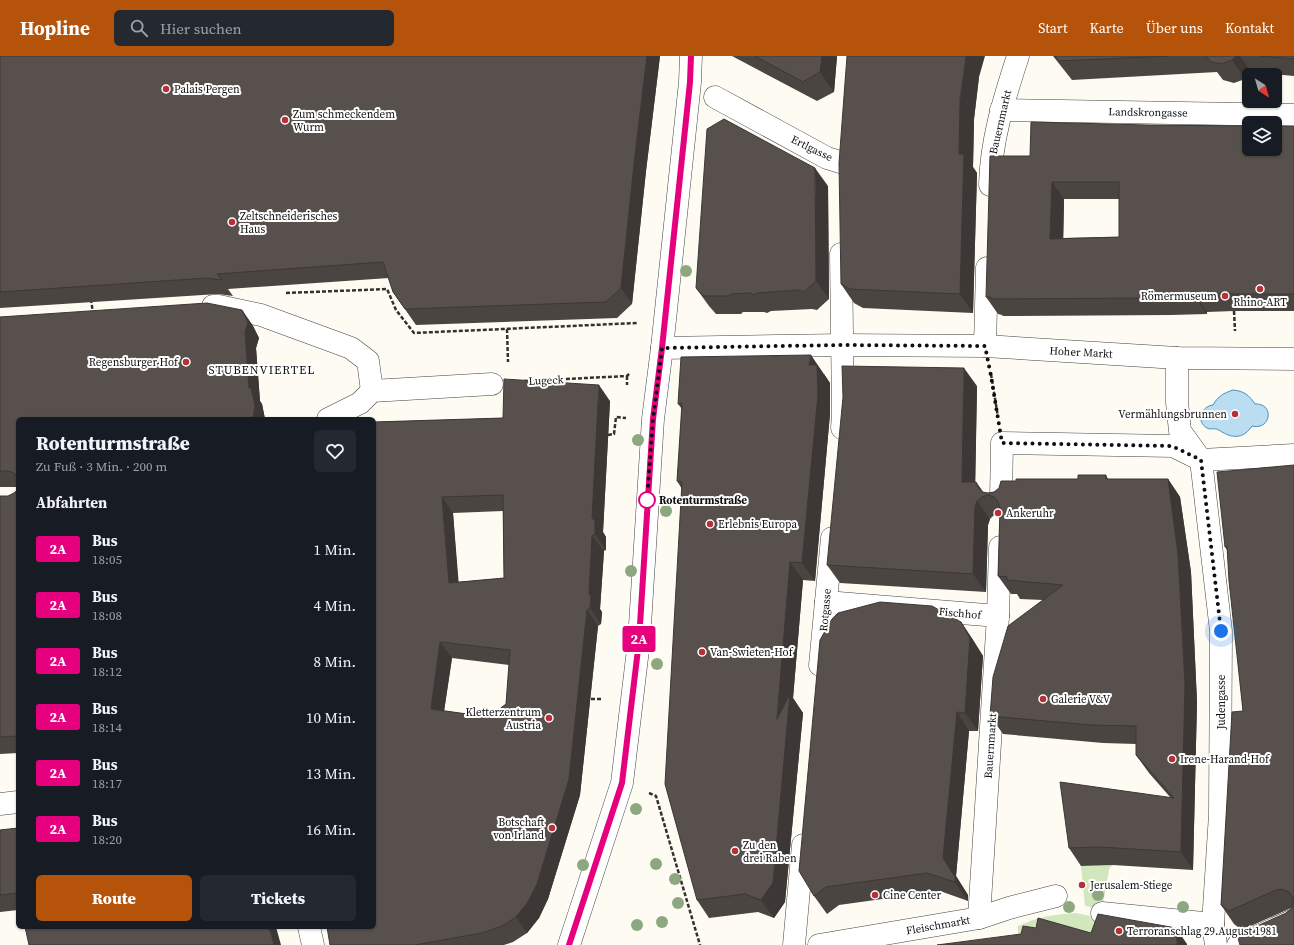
<!DOCTYPE html>
<html lang="de">
<meta charset="utf-8">
<style>
:root{--surface:#171b24;--page:#242831;--text:#f1f3f6;--muted:#9ea1a6;--accent:#b45309}
body{margin:0;font-family:"Source Serif 4",serif;background:var(--page);color:var(--text);height:100vh;display:flex;flex-direction:column;font-size:15px;white-space:nowrap}
*{box-sizing:border-box;margin:0}
p{font-size:13px;color:var(--muted)}
.icon{flex:none;width:22px;height:22px;fill:none;stroke:currentColor;stroke-width:2;stroke-linecap:round;stroke-linejoin:round}
.map{position:relative;flex:1;overflow:hidden}
.side{position:absolute;left:16px;top:361px;width:360px;height:512px;display:flex;flex-direction:column;background:var(--surface);border-radius:6px;box-shadow:0 1px 3px #0004}
.side>*{flex:none}
.badge{padding:0 8px;border-radius:3px;font-size:14px;line-height:26px}
.needle{width:26px;rotate:143deg}
.fabs{position:absolute;left:1242px;top:12px;display:grid;gap:8px}
.fabs a{display:grid;place-items:center;width:40px;height:40px;border-radius:6px;background:var(--surface);box-shadow:0 1px 3px #0004;font-size:20px}
.you{position:absolute;width:20px;height:20px;margin:-10px;border:3px solid #fff;border-radius:50%;background:#1a73e8;box-shadow:0 0 0 6px #1a73e833}
.map>.badge{position:absolute;translate:-50% -50%;box-shadow:0 0 0 2px #fff}
h2{padding:0 20px;font-size:15px;line-height:36px}
.round{display:grid;place-items:center;flex:none;width:42px;height:42px;border-radius:6px;background:var(--page)}
.head{display:flex;align-items:center;justify-content:space-between;height:68px;padding:0 20px}
h1{font-size:19px;font-weight:800;line-height:30px}
.primary-button{display:flex;gap:8px;margin-top:auto;padding:8px 20px}
.primary-button a{flex:1;height:46px;border-radius:6px;background:var(--accent);color:#fff;font-size:16px;font-weight:800;line-height:46px;text-align:center}
.primary-button a+a{background:var(--page);color:var(--text)}
ul{padding:0;list-style:none}
li{display:flex;align-items:center;gap:12px;height:56px;padding:0 20px}
li div{flex:1}
li b{display:block;font-size:15px}
li em{font-style:normal}
li .badge{min-width:44px;font-weight:700;text-align:center}
header{display:flex;align-items:center;gap:24px;box-sizing:border-box;height:56px;padding:0 20px;background:var(--accent);color:#fff}
header strong{font-size:19px}
nav{display:flex;gap:22px;margin-inline-start:auto;font-size:14px}
.search{width:280px;height:36px;background:var(--page);display:flex;align-items:center;gap:10px;box-sizing:border-box;padding:0 14px;border-radius:6px;color:var(--muted);font-size:15px}
.map>svg:first-child{display:block}
.green{fill:#d2e7bd}
.water{fill:#baddf2;stroke:#4691c4}
.lines{fill:none;stroke-linecap:round;stroke-linejoin:round}
.minor-casing{stroke:#424242;stroke-width:23}
.path{stroke:#313131;stroke-width:2.5;stroke-dasharray:4 2;stroke-linecap:butt}
.minor{stroke:#fff;stroke-width:22}
.tree{fill:#8da880}
.wall{fill:#4b4541;fill-rule:evenodd}
.shaded-wall{fill:#3d3835}
.building{fill:#57504c;stroke:#3d3835;fill-rule:evenodd}
.line-casing{stroke:#fff;stroke-width:9}
.line{stroke:#e6007e;stroke-width:6}
.walk{stroke:#0f0f0f;stroke-width:4;stroke-dasharray:0 7.2}
.poi-dot{fill:#b63035;stroke:#fff;stroke-width:1.5}
.stop-dot{fill:#fff;stroke:#e6007e;stroke-width:2}
.labels{text-anchor:middle;stroke-width:4;stroke-linejoin:round;paint-order:stroke}
.poi-label{font-size:11px;fill:#0f0f0f;stroke:#fff;text-anchor:start}
.street-label{font-size:11px;fill:#0f0f0f;stroke:#fff}
.stop-label{font-size:11px;font-weight:bold;fill:#0f0f0f;stroke:#fff;text-anchor:start}
.neighbourhood-label{font-size:12px;letter-spacing:1px;fill:#0f0f0f;stroke:#fff}
</style>
<header>
<strong>Hopline</strong>
<div class="search"><svg class="icon" aria-label="search" viewBox="0 0 24 24"><circle cx="10" cy="10" r="6"/><path d="M15 15l6 6"/></svg>Hier suchen</div>
<nav><a>Start</a><a>Karte</a><a>Über uns</a><a>Kontakt</a></nav>
</header>
<div class="map">
<svg width="1294" height="889" viewBox="0 0 1294 889">
<rect width="100%" height="100%" fill="#fefcf2"/>
<g class="green">
<path d="M1113,809l-4,4v2l-7,38 -17,-3 -4,-40z"/>
<path d="M1076,857l24,5 8,13 -90,14v-19c19,-9 37,-12 58,-13z"/>
</g>
<path class="water" d="M1233,334c11,1 16,5 22,14 20,-1 16,27 -3,22 -8,12 -18,13 -30,6 -2,-1 -4,-3 -6,-3 -3,-1 -6,1 -9,-1 -12,-7 -5,-22 6,-23 5,-9 11,-12 20,-15z"/>
<g class="lines">
<defs>
<g id="minor">
<path d="M715,41l112,61 13,4"/>
<path d="M1001,54l293,5"/>
<path d="M990,129c1,-45 14,-86 28,-129"/>
<path d="M841,198l2,160 -1,14"/>
<path d="M213,250h6l42,9 90,33 17,13 4,30"/>
<path d="M985,290l2,-78"/>
<path d="M662,292l180,-3 143,1 192,12 117,1"/>
<path d="M1177,302v44l3,29 21,29 20,171 -1,183 -7,110 3,21"/>
<path d="M328,363l32,-16 12,-12 120,-7"/>
<path d="M1001,443l1,-56 171,3 28,14 93,-5"/>
<path d="M826,546l172,14"/>
<path d="M820,609l12,-127"/>
<path d="M0,748l18,-2"/>
<path d="M1102,857l111,11"/>
<path d="M979,862l19,-302 2,-69"/>
<path d="M309,871l4,18"/>
<path d="M569,889l53,-162 17,-142 14,-222 9,-71 28,-266 1,-26"/>
<path d="M794,889l9,-100"/>
<path d="M819,889l160,-27 30,-10 47,-12"/>
<path d="M1238,889l56,-25"/>
</g>
</defs>
<use href="#minor" class="minor-casing"/>
<g class="path">
<path d="M286,237l101,-4 9,21 18,23 223,-10"/>
<path d="M91,243l2,15"/>
<path d="M1234,255l1,20"/>
<path d="M507,273l1,33"/>
<path d="M991,318l7,43"/>
<path d="M627,320v9"/>
<path d="M524,325l103,-5 3,-3"/>
<path d="M608,379l6,-1 2,-17 10,1"/>
<path d="M591,643h12"/>
<path d="M649,737l7,3 44,149"/>
</g>
<use href="#minor" class="minor"/>
</g>
<g class="tree">
<circle cx="686" cy="215" r="6"/>
<circle cx="638" cy="384" r="6"/>
<circle cx="666" cy="455" r="6"/>
<circle cx="631" cy="515" r="6"/>
<circle cx="657" cy="608" r="6"/>
<circle cx="636" cy="753" r="6"/>
<circle cx="656" cy="808" r="6"/>
<circle cx="583" cy="809" r="6"/>
<circle cx="675" cy="823" r="6"/>
<circle cx="1098" cy="839" r="6"/>
<circle cx="678" cy="847" r="6"/>
<circle cx="1069" cy="851" r="6"/>
<circle cx="1183" cy="851" r="6"/>
<circle cx="662" cy="866" r="6"/>
<circle cx="637" cy="869" r="6"/>
</g>
<g class="wall">
<path d="M0,0h660l-14,115 -14,133 -15,14 -201,7 -23,-33 -4,-14 -161,11 5,7 -15,-2 -218,14z"/>
<path d="M732,0h105l-3,36 -17,9z"/>
<path d="M1053,0h241v20l-43,-4 -6,7 -11,4 -11,-3 -6,-8 -145,8z"/>
<path d="M979,21l-5,42 -1,48 4,6 -4,140 -110,-5 -9,-5 -13,-19z"/>
<path d="M1147,69l147,1v185h-60l-27,1v2l-36,1 -168,1 -1,-1 -4,-1 -12,-17 44,-141zM1064,143h55v38l-56,1z"/>
<path d="M828,130l1,113 -12,11 -5,-1 -41,2 -4,2 -3,-1h-21l-2,2h-25l-7,-8 -13,-18z"/>
<path d="M242,254l11,16 6,12 -3,10 4,53 2,3 3,15h-247v68h-18v-170z"/>
<path d="M824,318l6,9v31l-15,167 -12,-1 -10,118 10,15 -18,189 -11,16 -16,-6 -49,6 -12,-18 -15,-411 -5,-8 5,-72 -4,-5z"/>
<path d="M977,330l-2,96h1l7,10 5,1 90,-14 28,-4 2,4h60l12,18 11,75 6,130 -4,168 -80,-5 -32,1 -12,-18 101,-51 -21,-24 -13,-18v-11l-33,-1 -100,-9 -13,-18 53,-116 -23,-1 -3,-5h-6l-13,-18 2,-62 -6,1 -4,4 -2,6 -2,67 -146,-9 -13,-18z"/>
<path d="M610,345l-7,131 3,5v13l-2,1 -4,58 2,3 -1,12 -3,2 -18,169 -32,104 -9,19 -12,15 -14,9 -9,3h-174l44,-523 129,-4zM503,455l1,67 -46,4 -5,-69zM452,602l57,7 -3,39 -17,13 -45,-6z"/>
<path d="M1294,409v480l-8,-32 6,-5 -3,1 -47,21 -8,-6 -13,-19 22,-194 -16,-161 -2,-3z"/>
<path d="M18,433v264l-18,1v-258h8l6,-3z"/>
<path d="M961,566l12,18 10,16 -5,75h-9l-13,145 12,19v6l-28,-10 -101,14 -12,9 -13,-18z"/>
<path d="M18,772v82l-18,2v-82z"/>
</g>
<g class="shaded-wall">
<path d="M647,0h13l-14,115 -14,133 -11,-16 14,-133z"/>
<path d="M822,0h15l-3,36 -14,-20z"/>
<path d="M966,0h19l-6,21 -5,42 -1,48 4,6 -4,140 -13,-19 -1,-140 1,-55z"/>
<path d="M1236,0h4l11,16 -6,7 -13,-19z"/>
<path d="M815,112l13,18 1,113 -13,-18z"/>
<path d="M1052,126l12,17 -1,57 -13,-17z"/>
<path d="M1195,239l12,17v2l-12,-17z"/>
<path d="M242,254l11,16 6,12 -3,10 4,53 2,3 3,15h-12l-4,-31z"/>
<path d="M811,299l19,28v31l-15,167 -13,-18 7,-198z"/>
<path d="M964,312l13,18 -2,114 -13,-18z"/>
<path d="M599,329l11,16 -7,131 3,5v13l-11,-16 -3,-16z"/>
<path d="M1168,423l12,18 11,75 6,130 -4,168 -12,-18z"/>
<path d="M976,426l10,14 -8,-9z"/>
<path d="M442,441l11,16 7,86 -11,-16z"/>
<path d="M977,445l13,18 -2,6 -2,67 -13,-18 2,-67z"/>
<path d="M592,480l12,15 -4,58 2,3 -1,12 -11,-16 -1,-14z"/>
<path d="M790,506l13,18 -10,118 10,15 -18,189 -11,16 -13,-18z"/>
<path d="M587,554l11,16 -18,169 -32,104 -9,19 -12,15 -11,-16z"/>
<path d="M961,566l12,18 10,16 -5,75 -13,-18z"/>
<path d="M440,586l12,16 -10,67 -11,-16z"/>
<path d="M957,656l12,19 -13,145 12,19v6l-13,-19 -12,-24z"/>
<path d="M269,871h7l5,18h-7z"/>
<path d="M1176,872l11,16v1h-10z"/>
</g>
<g class="building">
<path d="M0,0h647l-12,99 -14,133 -15,14 -201,7 -12,-17 -10,-30 -166,12 5,6 -15,-2 -207,14z"/>
<path d="M755,0h67l-2,16 -17,10z"/>
<path d="M847,0h119l-6,43 -1,55h5l-4,140 -110,-5 -9,-5 -2,-121z"/>
<path d="M1055,0h114l-110,5z"/>
<path d="M1206,0h30l-4,4 -10,4 -11,-2z"/>
<path d="M1260,0h34v3z"/>
<path d="M724,63l91,49 1,113 -12,11 -5,-2 -41,3 -4,2 -3,-2 -20,1 -3,2h-25l-7,-8 11,-159z"/>
<path d="M1031,66l116,3 102,1v23h26v-23h19v168h-72l-27,1v2l-36,1 -168,1v-2h-5l4,-141h40zM1052,126h67v55l-69,2z"/>
<path d="M207,247l35,7 6,12 -3,10 4,56h2l4,17 -2,14h-235v59l-1,-2 -5,-4 -5,-1h-7v-154z"/>
<path d="M811,299l-2,10h8l1,30 -16,168 -12,-1 -13,157 13,-25 -17,189 -12,17 -16,-6 -48,6 -32,-116 17,-302 -5,-1 5,-78 -4,1 3,-47z"/>
<path d="M842,310l122,2 -2,114h14l2,5 4,5 6,1 6,-1 5,-4 2,-7h15v-2h62v-4h28v4h62l10,75 7,130 -4,168 -81,-5 -31,1 -9,-66 114,16 -38,-43v-29l-46,-1 -100,-9 3,-39 15,-51 55,-41 -56,-5v-3l-9,-1 2,-68 -2,-6 -4,-5 -6,-2 -6,2 -5,4 -2,6 -2,67 -146,-9 16,-168z"/>
<path d="M504,323l95,6 -7,133 3,3v13l-3,2 -3,58 2,2 -1,12 -3,2 -18,169 -32,105 -9,18 -12,15 -14,9 -20,7 -67,12h-85l-3,-18h47v-505l129,-4zM503,439l1,83 -55,5 -7,-86zM440,586l70,8 -4,54 -17,13 -58,-8z"/>
<path d="M1294,409v480h-54l-3,-10 49,-22 5,-4 3,-7 -1,-5 -4,-5 -7,-3 -6,1 -47,21 -8,-6 11,-193 11,-1 -14,-130 -2,-35 -2,1 -8,-75z"/>
<path d="M18,433v247l-18,1v-241h8l6,-3z"/>
<path d="M880,546l52,4 29,16 9,16 -5,75 -8,-1 -14,146 12,19v5l-28,-9 -101,14 -12,9 -15,-25 21,-231 12,-21 6,-6z"/>
<path d="M18,772v71l-1,-6 -17,2v-65z"/>
<path d="M1098,858l78,14 1,17h-240l84,-11 2,-8 13,2 2,-10 53,15z"/>
<path d="M25,871h244l5,18h-245z"/>
</g>
<g class="lines">
<defs>
<path id="line" d="M569,889l53,-162 17,-142 14,-222 9,-71 28,-266 1,-26"/>
</defs>
<use href="#line" class="line-casing"/>
<use href="#line" class="line"/>
<path class="walk" d="M647,444l6,-81 9,-71 180,-3 143,1 6,30 11,67 170,3 29,14 20,171"/>
</g>
<g class="poi-dot">
<circle cx="166" cy="33" r="4"/>
<circle cx="285" cy="64" r="4"/>
<circle cx="232" cy="166" r="4"/>
<circle cx="1260" cy="233" r="4"/>
<circle cx="1225" cy="240" r="4"/>
<circle cx="186" cy="306" r="4"/>
<circle cx="1235" cy="358" r="4"/>
<circle cx="998" cy="457" r="4"/>
<circle cx="710" cy="468" r="4"/>
<circle cx="702" cy="596" r="4"/>
<circle cx="1043" cy="643" r="4"/>
<circle cx="549" cy="662" r="4"/>
<circle cx="1172" cy="703" r="4"/>
<circle cx="552" cy="772" r="4"/>
<circle cx="735" cy="795" r="4"/>
<circle cx="1082" cy="829" r="4"/>
<circle cx="875" cy="839" r="4"/>
<circle cx="1119" cy="875" r="4"/>
</g>
<circle class="stop-dot" cx="647" cy="444" r="8"/>
<g class="labels">
<g class="poi-label">
<text x="174" y="37">Palais Pergen</text>
<text x="293" y="62">Zum schmeckendem<tspan x="293" dy="13">Wurm</tspan></text>
<text x="240" y="164">Zeltschneiderisches<tspan x="240" dy="13">Haus</tspan></text>
<text x="1217" y="244" text-anchor="end">Römermuseum</text>
<text x="1260" y="250" text-anchor="middle">Rhino-ART</text>
<text x="178" y="310" text-anchor="end">Regensburger Hof</text>
<text x="1227" y="362" text-anchor="end">Vermählungsbrunnen</text>
<text x="1006" y="461">Ankeruhr</text>
<text x="718" y="472">Erlebnis Europa</text>
<text x="710" y="600">Van-Swieten-Hof</text>
<text x="1051" y="647">Galerie V&amp;V</text>
<text x="541" y="660" text-anchor="end">Kletterzentrum<tspan x="541" dy="13">Austria</tspan></text>
<text x="1180" y="707">Irene-Harand-Hof</text>
<text x="544" y="770" text-anchor="end">Botschaft<tspan x="544" dy="13">von Irland</tspan></text>
<text x="743" y="793">Zu den<tspan x="743" dy="13">drei Raben</tspan></text>
<text x="1090" y="833">Jerusalem-Stiege</text>
<text x="883" y="843">Cine Center</text>
<text x="1127" y="879">Terroranschlag 29.August 1981</text>
</g>
<g class="street-label">
<text transform="translate(1148 56) rotate(1)" y="4">Landskrongasse</text>
<text transform="translate(1000 66) rotate(-77)" y="4">Bauernmarkt</text>
<text transform="translate(812 92) rotate(26)" y="4">Ertlgasse</text>
<text transform="translate(1081 296) rotate(3)" y="4">Hoher Markt</text>
<text transform="translate(546 324) rotate(-3)" y="4">Lugeck</text>
<text transform="translate(825 554) rotate(-85)" y="4">Rotgasse</text>
<text transform="translate(960 557) rotate(5)" y="4">Fischhof</text>
<text transform="translate(1221 646) rotate(-90)" y="4">Judengasse</text>
<text transform="translate(990 690) rotate(-86)" y="4">Bauernmarkt</text>
<text transform="translate(938 869) rotate(-10)" y="4">Fleischmarkt</text>
</g>
<g class="stop-label">
<text x="659" y="448">Rotenturmstraße</text>
</g>
<g class="neighbourhood-label">
<text x="262" y="318">STUBENVIERTEL</text>
</g>
</g>
</svg>
<div class="fabs">
<a><svg class="needle" viewBox="-14 -14 28 28"><path d="M0-13l5 13h-10z" fill="#e53935"/><path d="M0 13l5-13h-10z" fill="#9ea1a6"/></svg></a>
<a><svg class="icon" aria-label="layers" viewBox="0 0 24 24"><path d="M12 4l9 5-9 5-9-5zM3 14l9 5 9-5"/></svg></a>
</div>
<div class="you" style="left:1221px;top:575px"></div>
<b class="badge" style="left:639px;top:583px;background:#e6007e;color:#fff">2A</b>
<section class="side">
<div class="head"><div><h1>Rotenturmstraße</h1><p>Zu Fuß · 3 Min. · 200 m</p></div><a class="round"><svg class="icon" aria-label="heart" viewBox="0 0 24 24"><path d="M12 20l-8-8c-3-5 5-10 8-4 3-6 11-1 8 4z"/></svg></a></div>
<h2>Abfahrten</h2>
<ul>
<li><span class="badge" style="background:#e6007e;color:#fff">2A</span><div><b>Bus</b><p>18:05</p></div><em>1 Min.</em></li>
<li><span class="badge" style="background:#e6007e;color:#fff">2A</span><div><b>Bus</b><p>18:08</p></div><em>4 Min.</em></li>
<li><span class="badge" style="background:#e6007e;color:#fff">2A</span><div><b>Bus</b><p>18:12</p></div><em>8 Min.</em></li>
<li><span class="badge" style="background:#e6007e;color:#fff">2A</span><div><b>Bus</b><p>18:14</p></div><em>10 Min.</em></li>
<li><span class="badge" style="background:#e6007e;color:#fff">2A</span><div><b>Bus</b><p>18:17</p></div><em>13 Min.</em></li>
<li><span class="badge" style="background:#e6007e;color:#fff">2A</span><div><b>Bus</b><p>18:20</p></div><em>16 Min.</em></li>
</ul>
<div class="primary-button"><a>Route</a><a>Tickets</a></div>
</section>
</div>
